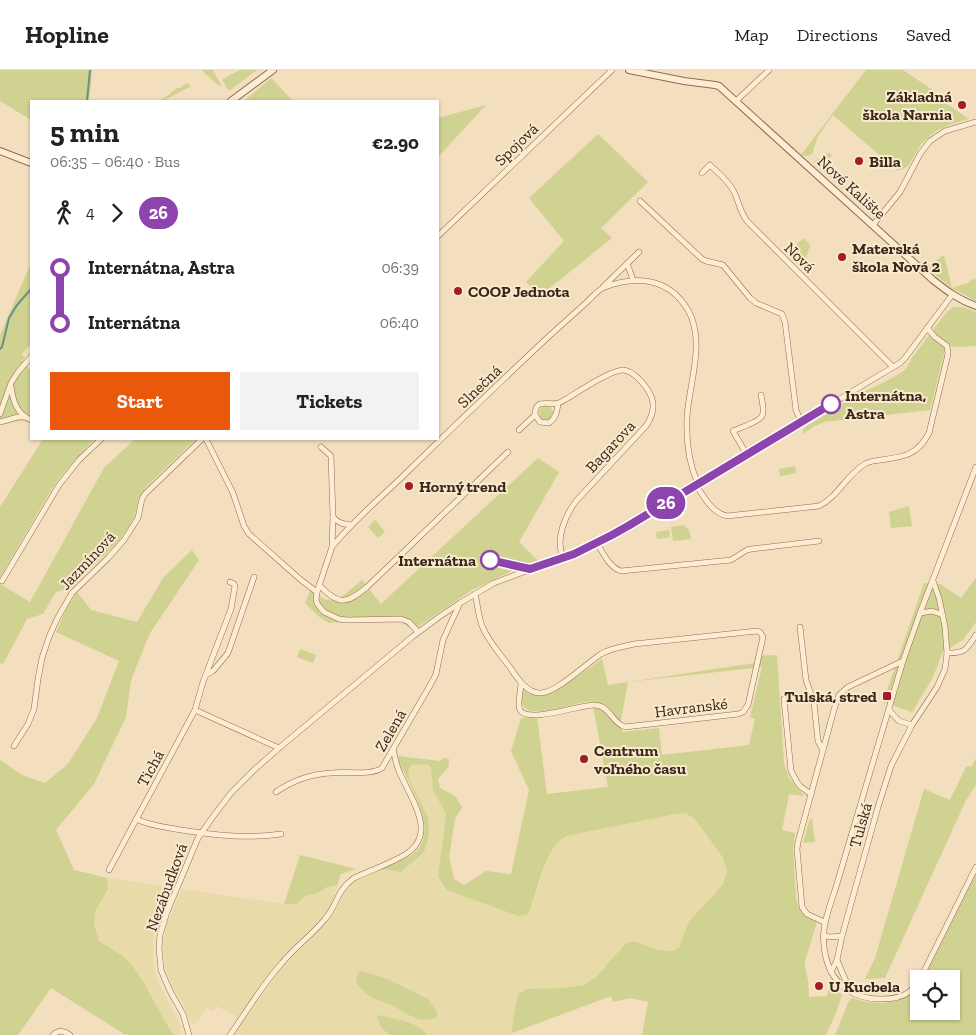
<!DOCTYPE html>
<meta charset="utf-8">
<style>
:root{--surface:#fff;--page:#f2f2f2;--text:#222;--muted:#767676;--line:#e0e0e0;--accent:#ea580c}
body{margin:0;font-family:"Zilla Slab",serif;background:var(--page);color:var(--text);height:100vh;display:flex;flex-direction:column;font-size:19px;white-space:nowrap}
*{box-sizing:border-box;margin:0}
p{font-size:16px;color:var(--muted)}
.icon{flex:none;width:28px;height:28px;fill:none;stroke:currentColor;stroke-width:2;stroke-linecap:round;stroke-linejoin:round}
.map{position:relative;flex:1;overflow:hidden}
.drawer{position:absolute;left:30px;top:30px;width:409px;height:340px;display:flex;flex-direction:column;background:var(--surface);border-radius:0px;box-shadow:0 1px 4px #0004}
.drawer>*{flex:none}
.badge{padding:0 10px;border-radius:16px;font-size:18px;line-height:32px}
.buttons{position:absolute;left:910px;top:900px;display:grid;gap:10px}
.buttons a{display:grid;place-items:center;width:50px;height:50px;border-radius:0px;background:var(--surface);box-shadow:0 1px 4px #0004;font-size:25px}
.map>.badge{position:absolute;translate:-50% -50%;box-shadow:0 0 0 2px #fff}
.legs{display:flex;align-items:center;gap:8px;height:55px;padding:0 20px;font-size:16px}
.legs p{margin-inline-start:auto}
.headline{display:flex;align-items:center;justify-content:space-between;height:85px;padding:0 20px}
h1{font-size:28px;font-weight:700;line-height:38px}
.primary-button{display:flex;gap:10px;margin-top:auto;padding:10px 20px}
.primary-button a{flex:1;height:58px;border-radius:0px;background:var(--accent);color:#fff;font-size:20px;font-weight:700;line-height:58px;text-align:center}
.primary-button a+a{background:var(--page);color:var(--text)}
ul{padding:0 20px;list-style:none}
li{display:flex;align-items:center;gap:18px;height:55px;font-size:19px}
li i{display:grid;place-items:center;width:8px;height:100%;margin:0 6px;background:currentColor}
li i::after{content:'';width:12px;height:12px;margin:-6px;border:4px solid;border-radius:50%;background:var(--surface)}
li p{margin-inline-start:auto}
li:first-child i{background:linear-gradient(#0000 50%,currentColor 0)}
li:last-child i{background:linear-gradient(currentColor 50%,#0000 0)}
header{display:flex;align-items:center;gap:30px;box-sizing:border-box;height:70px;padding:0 25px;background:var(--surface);border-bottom:1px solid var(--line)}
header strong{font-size:24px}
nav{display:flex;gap:28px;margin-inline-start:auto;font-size:18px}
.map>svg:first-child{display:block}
.farmland{fill:#e9daa9}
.green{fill:#cfd290;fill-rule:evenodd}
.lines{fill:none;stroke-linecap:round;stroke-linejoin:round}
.stream{stroke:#679284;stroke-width:2}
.minor-casing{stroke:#8c6e54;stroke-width:6}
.tertiary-casing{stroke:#8c6e54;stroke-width:8}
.minor{stroke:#fdecd1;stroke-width:5}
.tertiary{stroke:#fdecd1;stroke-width:6}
.line-1-casing{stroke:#fff;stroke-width:11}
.line-1{stroke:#8e44ad;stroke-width:8}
.poi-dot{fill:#a21d28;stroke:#f9e9cd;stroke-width:2}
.stop-1-dot{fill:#fff;stroke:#8e44ad;stroke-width:2.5}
.labels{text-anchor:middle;stroke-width:4;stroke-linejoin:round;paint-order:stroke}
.poi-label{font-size:16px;font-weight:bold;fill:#3a271a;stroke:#f9e9cd;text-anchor:start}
.street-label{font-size:16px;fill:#3a271a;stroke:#f9e9cd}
.stop-label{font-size:16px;font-weight:bold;fill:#3a271a;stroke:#f9e9cd;text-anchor:start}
</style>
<header>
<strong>Hopline</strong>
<nav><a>Map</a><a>Directions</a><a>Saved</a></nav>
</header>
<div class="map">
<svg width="976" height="965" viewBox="0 0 976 965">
<rect width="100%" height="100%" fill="#f3debd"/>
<g class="farmland">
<path d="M427,694l4,3 2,23 13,24 -8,64 9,12 81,23 5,-12 14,-40 8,-16 11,-9 110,-22 9,-1 9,5 29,41 4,12 -4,13 -12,14 -22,23 -10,26 -6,4 -14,-1 -25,-9 -7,1 -30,34 -13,9 -19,3 -53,45v2h-279l48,-66 46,-46 10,-15 9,-17 10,-11 26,-11 19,3 23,-20 4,-35 -18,-36 -2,-11 4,-5z"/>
<path d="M341,804l-9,29 -7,11 -40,40 -13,15 -34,49 -21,-12 -4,6 -7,-4 -9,14 -5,2 -9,-20 -10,-16 -8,-22 -2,-21 3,-19 16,-37 102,15h13l8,-8 13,-3 9,-6 9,-2z"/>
<path d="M107,808l63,9 -4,9 -5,1 -3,9 3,4 -6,17 -2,17v17l4,19 21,40 3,13 -2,2h-5l-9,-12 -17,-34 -20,-27 -11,-9 -18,-12 -5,-16 2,-15 12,-21z"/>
</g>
<g class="green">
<path d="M0,0h92l-1,15 -2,16h-58v19l-31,-19z"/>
<path d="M202,0h11l8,15 -2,1c-5,-6 -13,-10 -17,-16z"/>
<path d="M240,0h17l-27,20h-2l-5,-9v-2z"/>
<path d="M866,0h37l31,21 -2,3 37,25 -18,5 -15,7 -15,13 -13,22 -7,4h-4l-64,-55 -15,21 -6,18 -4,2 -7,-1z"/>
<path d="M271,8l22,23h-49z"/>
<path d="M187,13l4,3 -28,15 -1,-1 15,-12h3z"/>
<path d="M486,35l-48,52v-39z"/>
<path d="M598,64l50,48 -47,46 11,10 -71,57 -15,-13 38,-41 -35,-43z"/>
<path d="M829,83l3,2 -10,12 36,31 -1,1c-14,-13 -30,-24 -44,-37z"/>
<path d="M804,168l6,7 -5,17 -13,-14z"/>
<path d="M944,185l8,33 16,-5 3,-3 5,-1v22l-24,-13 -24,-19 -1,-2z"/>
<path d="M31,193v81l-9,10 3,3 -3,4 9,10v52c-10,-3 -16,-2 -26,1l-5,-2v-87z"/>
<path d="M953,237h9l14,5v34l-20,1 -10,-1 -16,64 -106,12 -11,5 -10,7v-4l2,-3 51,-31 38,-19 11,-7 7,-12 33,-44z"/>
<circle cx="546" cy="343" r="7"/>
<path d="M43,369h51l-33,37 -8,11 -53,90v-70z"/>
<path d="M135,369h61l-50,48 -7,11 -5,20 -15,23 -50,48 -13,3 -13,22 -16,5 -24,45 -3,-1v-79l30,18 74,-134z"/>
<path d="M538,388l21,14 -40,70 19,19 -16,5 -50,24 -59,40 -18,-12 -66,5 -11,-7 -13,-13 5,-12 16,9 14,-2 22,-18 19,24z"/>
<path d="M795,396l1,7 -16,3 -1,-7z"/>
<path d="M909,436l3,20 -21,2 -2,-16z"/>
<path d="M375,450l10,12 -7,6 -10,-11z"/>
<path d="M683,455l6,5 2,9 -18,2 -2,-14z"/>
<path d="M669,460l1,7 -13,2 -1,-7z"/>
<path d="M192,480l7,10 -49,73 -19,47 -5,37 -32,67 -38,46 18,40 33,8 1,11 -12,21 -2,15 5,16c9,6 21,12 29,20 20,22 29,51 46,74h-44l-6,-1 -73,-46 -33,47h-18v-275l22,15 23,8 23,-19 29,-46 22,-57 -63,-29 10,-22 11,-18 14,18 46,12 26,-44z"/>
<path d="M976,508v44l-13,18 -20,12 -11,27 -20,33 -29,-10 41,-119 16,1 21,14z"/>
<path d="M300,579l16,6 -3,8 -16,-6z"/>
<path d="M777,585l7,108 5,15 15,18 -15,-2 -7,36 13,3 -2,15 3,51 3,9 6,8 12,6 -12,39v6l3,13 1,17 18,-1 2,-9 3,-2 10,10 -6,18 -10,22h-184l6,-33 -18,-4 -17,4 -2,-6 -99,37 1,-14 5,-24 8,-6 39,-1 19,-3 13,-9 29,-33 8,-2 25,9 14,1 6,-4 10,-26 22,-23 12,-14 4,-13 -4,-13 -29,-40 -9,-5 -9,1 -110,22c-4,3 -9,6 -12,11 -13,20 -17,45 -26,67l-10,2 -71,-26 -9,-13 8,-63 -13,-24 -2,-23 -4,-3 -15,1 -4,5 2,11 18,36 1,19 -5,16 -23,20 -19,-3c10,-5 22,-9 31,-15 28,-21 -3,-68 -14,-92l-1,-6 42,5 4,-3 5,1v7l-11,13 2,9 15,8 7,11 -7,12 -6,38 5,22 10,6 22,-14 25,3 18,-84 -18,-39 10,-33 16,-1 10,77 61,-7 -16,-86c-18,2 -43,12 -61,10 -4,-1 -7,-4 -9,-7l1,-14 15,6 14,-2 50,-35 6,26 147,-22v-7zM762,597l-12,50 5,2 -6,26 -87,10 -3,-27 -37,4 -1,-11 7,-39z"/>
<path d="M976,688v27l-10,15 -81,178 -20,1 10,-21 49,-169 26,11 16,-33 6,-1z"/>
<path d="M812,748l3,24 -12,1 6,-22z"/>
<path d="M300,785l56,14 -15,5 -4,11 -10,2 -9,6 -13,3 -8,8h-13z"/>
<path d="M976,804v161h-141l13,-32 4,-5c22,8 53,8 67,-14v27h32v-32h-29l7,-12z"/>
<path d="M360,901l25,7 43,21 9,13v5c-19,8 -29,-4 -44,-11 -5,-3 -10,-4 -15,-6 -7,-2 -23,-14 -22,-22 1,-2 3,-5 4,-7z"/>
<path d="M378,945c19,5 36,5 50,20h-37c-8,-4 -11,-10 -14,-18z"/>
</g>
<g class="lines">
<g class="stream">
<path d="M87,31l3,-31"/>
<path d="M0,279l2,-2 7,-29 8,-13 14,-16"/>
</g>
<defs>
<g id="minor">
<path d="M736,31l33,-31"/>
<path d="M702,103l8,-8c8,8 19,16 24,27 5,10 6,20 13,29l146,146"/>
<path d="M640,131l62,58 4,2 17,4 27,33 6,5 26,11 3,8 11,88 5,12"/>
<path d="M873,155l27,-33 20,-38 10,-13 15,-10 31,-9"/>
<path d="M438,166l174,-166"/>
<path d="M627,193l6,17"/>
<path d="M603,217l36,-35"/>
<path d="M11,316c2,15 5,27 20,34"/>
<path d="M0,344l11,-31 7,-11 13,-15"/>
<path d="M535,345l5,7 9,1c7,-5 8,-12 9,-19"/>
<path d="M0,352l18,-5h7"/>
<path d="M519,360l16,-15c0,-18 14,-9 23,-12 3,0 7,-4 10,-5 11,-7 44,-29 56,-28 6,1 12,6 16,10 14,15 18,28 6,46l-69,74c-12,15 -22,39 -14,57"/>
<path d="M206,369l27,54 11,33 5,8 52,46 16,12"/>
<path d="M321,377l10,9 2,61c5,6 10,7 18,8"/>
<path d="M747,385l-14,-24c6,-3 26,-9 29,-15 3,-5 0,-15 -1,-21"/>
<path d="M696,415c8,12 16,28 31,31l92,-10c19,-9 28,-32 46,-42 5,-3 10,-3 15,-4 23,-3 37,-4 49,-27l19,-79 -1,-8 -12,-9 -8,-9"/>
<path d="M333,447l-1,30 -15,45 -1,8 2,5 6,7 15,7 8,1 54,-1 8,3 9,10"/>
<path d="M597,473c6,10 12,24 24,28l110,-11 16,-10 4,-1 68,-8"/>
<path d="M332,477c20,-25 46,-47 69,-69 48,-47 96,-93 145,-139 14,-13 28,-25 42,-38 5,-5 11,-12 17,-14 32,-12 64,-9 83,23 18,32 1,73 -1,107 -1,22 2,47 11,67"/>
<path d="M2,511l57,-96 20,-25 22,-21"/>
<path d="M319,515c20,21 27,19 48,2l141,-135"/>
<path d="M475,524c3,11 3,23 8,34 6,14 17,26 26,38 7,10 17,27 31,27 15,1 47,-30 61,-39 10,-6 22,-7 33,-10l123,-13 3,1 3,5 -15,68 -5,7 -5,2 -113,13c-13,-4 -15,-21 -30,-22 -13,-1 -67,19 -75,5 -3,-5 1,-21 1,-27"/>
<path d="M920,543l12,-2 11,4"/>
<path d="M800,557l6,53 8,23 4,38 5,9"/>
<path d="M947,583c19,0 19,-3 29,-18"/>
<path d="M206,605l7,-4 15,-18 26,-76"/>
<path d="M784,629l7,72 6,11 4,5 10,7"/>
<path d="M195,640l84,38"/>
<path d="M889,640l10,11 13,4"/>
<path d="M14,676l14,-22 6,-15 4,-30 4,-21 7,-21 8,-18 15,-26 36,-35 16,-18 14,-22 4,-19 3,-5 57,-55"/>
<path d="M276,722c16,-11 36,-18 55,-19 15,-2 39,3 51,-5l50,-86 4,-8 7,-34 17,-37"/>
<path d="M136,749c14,7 30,8 45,11 33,5 66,9 100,4"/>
<path d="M109,800l86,-160 8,-28 28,-73 4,-23 -1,-2 -4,-2"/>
<path d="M824,852l-17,-8 -5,-7 -5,-58 1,-7 37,-136 4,-11 9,-8 55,-26"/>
<path d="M823,865l7,2 12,-1"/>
<path d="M837,890l13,31"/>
<path d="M831,902l6,-12 5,-24 36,-129 13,-41 21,-41 25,-38 8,-18 2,-16 -2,-26 -6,-29 -6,-17"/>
<path d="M920,909l56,-112"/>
<path d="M919,910c-3,4 -6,9 -10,12 -7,5 -17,7 -26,7 -28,1 -50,-13 -57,-41 -7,-27 2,-46 10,-71l67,-226 17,-48 56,-146"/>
<path d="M53,965c6,-6 11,-4 17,0"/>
<path d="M189,965l-6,-21 -13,-23 -9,-21 -2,-22 1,-13 7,-23 31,-74 14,-20 19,-25 24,-24 24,-21 133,-111 27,-20 21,-14 34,-20 80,-30 38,-18 288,-172 5,-5 47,-63"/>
<path d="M230,965c17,-24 32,-50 52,-72 13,-16 30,-28 43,-44 13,-15 11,-28 29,-41 17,-8 36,-14 52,-24 33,-21 3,-58 -7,-83 -3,-7 -4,-14 -6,-22"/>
</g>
<g id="tertiary">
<path d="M629,0l55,11 31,4 4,1 214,194c14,11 26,20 43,26"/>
<path d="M231,31l42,-31"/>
<path d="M0,81l31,12"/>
</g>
</defs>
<use href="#minor" class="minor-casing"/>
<use href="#tertiary" class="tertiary-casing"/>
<use href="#minor" class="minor"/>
<use href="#tertiary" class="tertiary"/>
</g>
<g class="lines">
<defs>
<path id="line-1" d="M490,490l40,9 44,-15 38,-19 16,-9 203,-122"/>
</defs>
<use href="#line-1" class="line-1-casing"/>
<use href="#line-1" class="line-1"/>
</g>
<g class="poi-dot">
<circle cx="962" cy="35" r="5"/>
<circle cx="859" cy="91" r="5"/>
<circle cx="842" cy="187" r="5"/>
<circle cx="458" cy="221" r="5"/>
<circle cx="409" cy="416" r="5"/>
<rect x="882" y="621" width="10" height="10" rx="2.5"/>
<circle cx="584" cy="689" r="5"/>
<circle cx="819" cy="916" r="5"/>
</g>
<g class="stop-1-dot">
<circle cx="831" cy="334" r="9"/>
<circle cx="490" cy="490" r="9"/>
</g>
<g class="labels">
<g class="poi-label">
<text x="952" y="32" text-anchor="end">Základná<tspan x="952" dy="18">škola Narnia</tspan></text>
<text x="869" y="97">Billa</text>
<text x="852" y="184">Materská<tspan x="852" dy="18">škola Nová 2</tspan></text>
<text x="468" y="227">COOP Jednota</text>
<text x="419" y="422">Horný trend</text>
<text x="877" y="632" text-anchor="end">Tulská, stred</text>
<text x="594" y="686">Centrum<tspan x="594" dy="18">voľného času</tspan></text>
<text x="829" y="922">U Kucbela</text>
</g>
<g class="street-label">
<text transform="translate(516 74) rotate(-44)" y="6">Spojová</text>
<text transform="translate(852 117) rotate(42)" y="6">Nové Kalište</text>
<text transform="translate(800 187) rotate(44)" y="6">Nová</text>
<text transform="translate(479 316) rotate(-44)" y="6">Slnečná</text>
<text transform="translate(610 376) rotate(-47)" y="6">Bagarova</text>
<text transform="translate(87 490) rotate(-47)" y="6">Jazmínová</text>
<text transform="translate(691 637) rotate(-7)" y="6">Havranské</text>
<text transform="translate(390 660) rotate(-60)" y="6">Zelená</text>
<text transform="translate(150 698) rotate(-61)" y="6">Tichá</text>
<text transform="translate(860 755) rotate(-74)" y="6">Tulská</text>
<text transform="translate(166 817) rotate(-70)" y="6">Nezábudková</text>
</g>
<g class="stop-label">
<text x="845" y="331">Internátna,<tspan x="845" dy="18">Astra</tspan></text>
<text x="476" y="496" text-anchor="end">Internátna</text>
</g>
</g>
</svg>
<div class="buttons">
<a><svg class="icon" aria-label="locate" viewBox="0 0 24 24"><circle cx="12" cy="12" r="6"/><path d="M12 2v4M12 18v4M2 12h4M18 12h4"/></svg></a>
</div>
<b class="badge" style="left:666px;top:433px;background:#8e44ad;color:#fff">26</b>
<section class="drawer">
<div class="headline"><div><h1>5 min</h1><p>06:35 – 06:40 · Bus</p></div><b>€2.90</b></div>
<div class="legs"><svg class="icon" aria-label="walk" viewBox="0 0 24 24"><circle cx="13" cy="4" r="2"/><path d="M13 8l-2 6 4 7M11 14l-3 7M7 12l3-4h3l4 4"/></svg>4<svg class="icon" aria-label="forward" viewBox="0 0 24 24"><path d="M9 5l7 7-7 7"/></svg><b class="badge" style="background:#8e44ad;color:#fff">26</b></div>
<ul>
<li><i style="color:#8e44ad"></i><b>Internátna, Astra</b><p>06:39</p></li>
<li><i style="color:#8e44ad"></i><b>Internátna</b><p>06:40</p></li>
</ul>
<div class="primary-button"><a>Start</a><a>Tickets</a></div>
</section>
</div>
